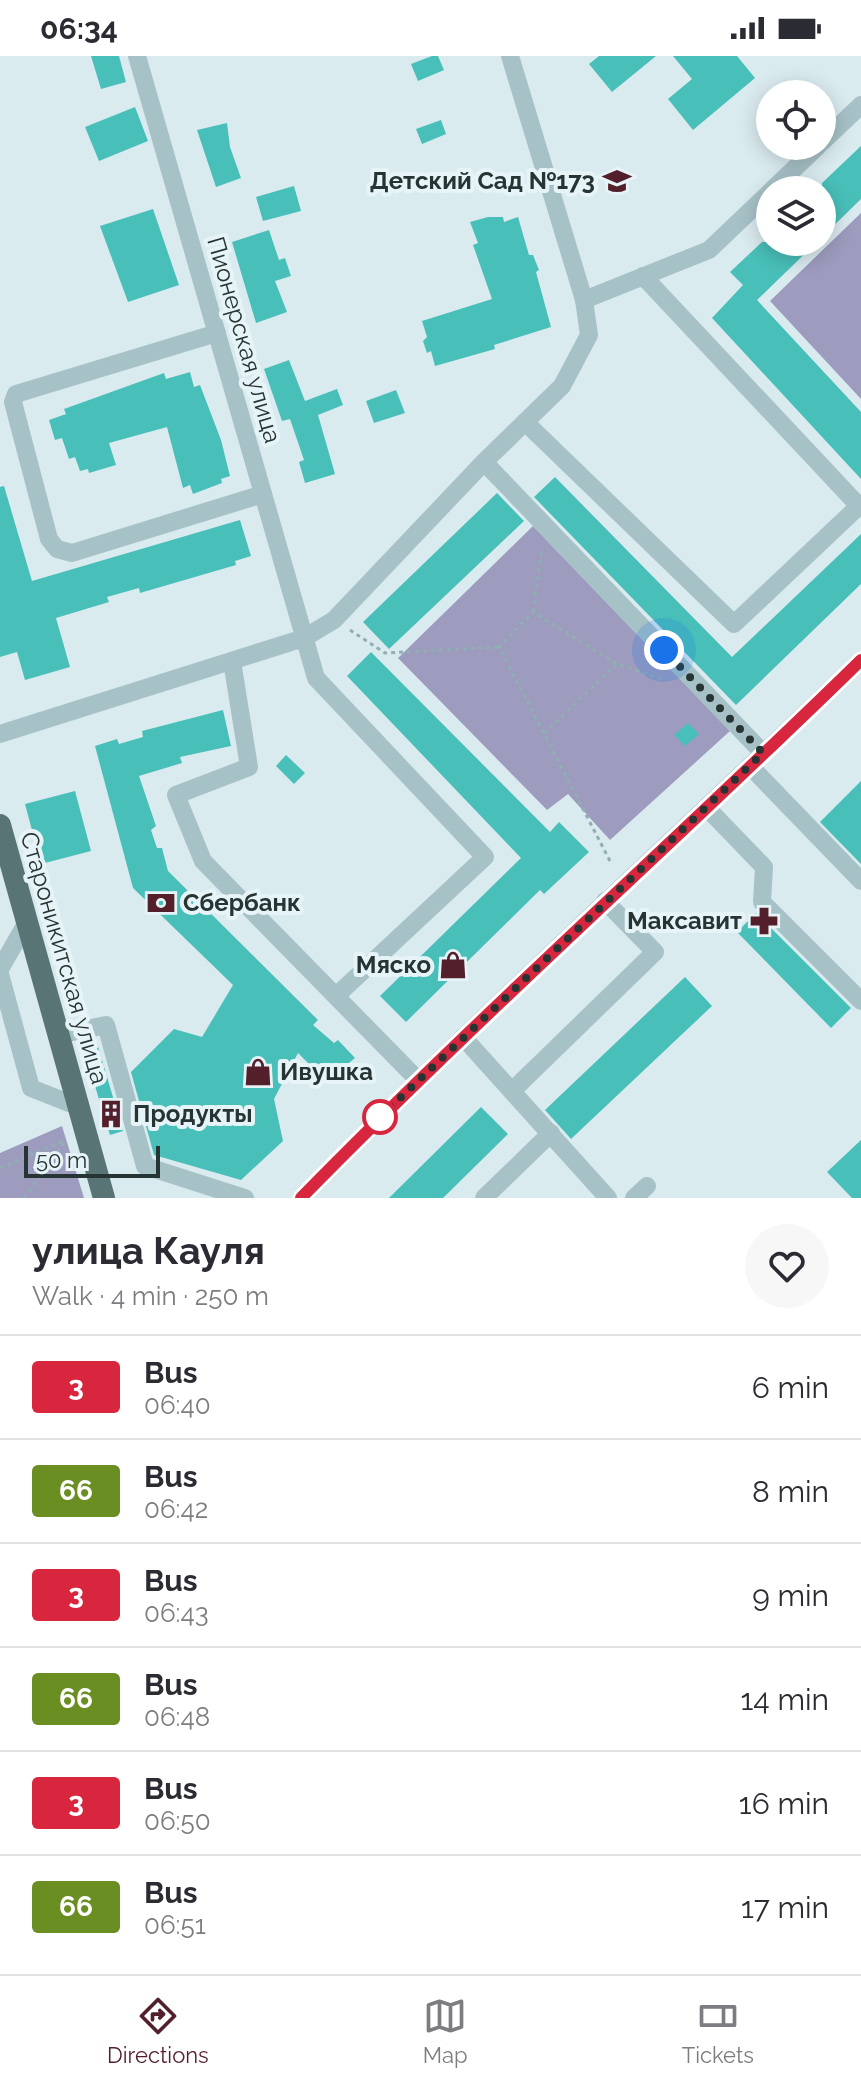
<!DOCTYPE html>
<meta charset="utf-8">
<style>
:root{--surface:#fff;--page:#f7f7f7;--text:#2b2b33;--muted:#7c7c81;--line:#e1e1e2;--accent:#531f2b}
body{margin:0;font-family:Raleway,sans-serif;background:var(--page);color:var(--text);height:100vh;display:flex;flex-direction:column;font-size:30px;white-space:nowrap}
*{box-sizing:border-box;margin:0}
p{font-size:26px;color:var(--muted)}
.icon{flex:none;width:44px;height:44px;fill:none;stroke:currentColor;stroke-width:2;stroke-linecap:round;stroke-linejoin:round}
.map{position:relative;height:1142px;overflow:hidden}
.side{display:flex;flex-direction:column;background:var(--surface);flex:1}
.side>*{flex:none}
.badge{padding:0 16px;border-radius:6px;font-size:28px;line-height:52px}
.fabs{position:absolute;left:756px;top:24px;display:grid;gap:16px}
.fabs a{display:grid;place-items:center;width:80px;height:80px;border-radius:50%;background:var(--surface);box-shadow:0 4px 20px #0003;font-size:40px}
.scale{position:absolute;left:24px;bottom:20px;width:136px;box-sizing:border-box;padding-left:8px;border:4px solid #273434;border-top:0;font-size:22px;line-height:28px;white-space:nowrap;color:#273434;-webkit-text-stroke:6px #e6f4f8;paint-order:stroke}
.you{position:absolute;width:40px;height:40px;margin:-20px;border:6px solid #fff;border-radius:50%;background:#1a73e8;box-shadow:0 0 0 12px #1a73e833}
.map>.badge{position:absolute;translate:-50% -50%;box-shadow:0 0 0 4px #fff}
.round{display:grid;place-items:center;flex:none;width:84px;height:84px;border-radius:42px;background:var(--page)}
.overview{display:flex;align-items:center;justify-content:space-between;height:136px;padding:0 32px}
h1{font-size:38px;font-weight:700;line-height:60px}
ul{padding:0;list-style:none}
li{display:flex;align-items:center;gap:24px;height:104px;padding:0 32px;border-top:2px solid var(--line)}
li div{flex:1}
li b{display:block;font-size:30px}
li em{font-style:normal}
li .badge{min-width:88px;font-weight:700;text-align:center}
.status{display:flex;justify-content:space-between;align-items:center;height:56px;padding:0 40px;background:var(--surface);direction:ltr}
.status svg{height:22px;fill:currentColor}
.menu{display:flex;justify-content:space-around;align-items:center;height:112px;border-top:2px solid var(--line);background:var(--surface);font-size:22px;color:var(--muted)}
.menu a{display:grid;justify-items:center;gap:4px}
.menu .selected{color:var(--accent)}
.map>svg:first-child{display:block}
.green{fill:#9d9bbe}
.building{fill:#49bfb9}
.lines{fill:none;stroke-linecap:round;stroke-linejoin:round}
.path{stroke:#91aeb3;stroke-width:3;stroke-dasharray:4 4;stroke-linecap:butt}
.minor{stroke:#a7c2c7;stroke-width:18}
.major{stroke:#597475;stroke-width:22}
.line-casing{stroke:#fff;stroke-width:18}
.line{stroke:#d7263d;stroke-width:12}
.walk{stroke:#273434;stroke-width:8;stroke-dasharray:0 14.4}
.stop-dot{fill:#fff;stroke:#d7263d;stroke-width:4}
.labels{text-anchor:middle;stroke-width:8;stroke-linejoin:round;paint-order:stroke}
.poi-label{font-size:24px;font-weight:bold;fill:#273434;stroke:#e6f4f8;text-anchor:end}
.street-label{font-size:24px;fill:#273434;stroke:#e6f4f8}
</style>
<div class="status"><b>06:34</b><svg viewBox="0 0 49 12"><path d="M0 12V9h3v3zM5 12V6h3v6zM10 12V3h3v9zM15 12V0h3v12zM26 1h20v11H26zM47 4h2v5h-2z"/></svg></div>
<div class="map">
<svg width="861" height="1142" viewBox="0 0 861 1142">
<rect width="100%" height="100%" fill="#daebf0"/>
<g class="green">
<path d="M861,157v186l-91,-98z"/>
<path d="M533,470l197,205 -120,109 -42,-46 -21,16 -149,-152z"/>
<path d="M62,1070l22,72h-84v-45z"/>
</g>
<g class="building">
<path d="M91,0h28l7,26 -25,7z"/>
<path d="M432,0h6l6,14 -26,11 -7,-17z"/>
<path d="M599,0h57l-44,36 -23,-28z"/>
<path d="M673,0h64l18,22 -62,52 -25,-31 24,-20z"/>
<path d="M135,51l13,34 -49,20 -14,-34z"/>
<path d="M441,64l5,14 -24,10 -6,-15z"/>
<path d="M227,67l3,24 11,31 -25,9 -19,-57z"/>
<path d="M861,90v53l-39,38v-54z"/>
<path d="M294,130l7,25 -38,10 -7,-24z"/>
<path d="M153,153l26,76 -51,17 -28,-76z"/>
<path d="M488,161h15l1,5 14,-5 11,38h4l6,15 -3,2 15,55 -57,18 1,4 -60,17 -4,-15 -4,2 -4,-12 4,-4 -5,-16 70,-22 -19,-54 5,-2 -8,-21z"/>
<path d="M269,174l10,30 6,-2 6,18 -16,5 12,31 -31,11 -24,-81z"/>
<path d="M762,186h55l-60,58 104,112v67l-149,-161 31,-33 -13,-13z"/>
<path d="M289,304l16,41 32,-12 6,16 -25,10 17,59 -30,9 -6,-21 5,-2 -14,-41 -8,2 -18,-52z"/>
<path d="M190,316l4,15 6,-2 21,55 9,36 -9,3 1,4 -29,11 -3,-9 -7,3 -16,-61 -58,16 7,22 -27,8 -1,-4 -8,2 -5,-14 -6,2 -7,-21 -7,2 -6,-20 17,-6 -2,-5 100,-36 2,6z"/>
<path d="M396,334l9,23 -31,10 -8,-22z"/>
<path d="M555,421l177,180 129,-123v50l-125,121 -202,-208z"/>
<path d="M4,430l28,95 208,-61 11,36 -16,5 1,4 -96,28 -1,-5 -32,9 2,5 -53,16 14,49 -45,13 -8,-28 -17,5v-170z"/>
<path d="M497,437l27,28 -135,128 -26,-27z"/>
<path d="M371,596l179,180 9,-10 30,30 -45,42 -4,-4 -134,132 -26,-26 141,-138 -174,-182z"/>
<path d="M223,654l8,36 -51,11 2,6 -43,13 17,50 -5,4 6,18h5l6,23 150,149 -5,5 21,18 4,-3 17,18 -17,14 -4,-3 -11,9 -25,-25 -24,46 9,42 -42,39 -87,-25 -23,-83 43,-43 28,8 31,-52 -100,-97 -38,-142 22,-7 2,5 24,-7 -1,-6z"/>
<path d="M688,667l11,11 -14,12 -11,-11z"/>
<path d="M286,699l19,18 -11,11 -18,-18z"/>
<path d="M861,725v83l-41,-42z"/>
<path d="M75,735l16,60 -50,13 -16,-60z"/>
<path d="M756,857l95,95 -20,20 -94,-96z"/>
<path d="M685,921l27,29 -141,133 -26,-29z"/>
<path d="M97,987l26,88 -13,4 -27,-88z"/>
<path d="M481,1051l27,27 -65,64h-54z"/>
<path d="M861,1084v58h-9l-25,-26z"/>
</g>
<g class="lines">
<g class="path">
<path d="M533,556l9,-64"/>
<path d="M350,574l35,23 114,-6"/>
<path d="M544,677l73,-69"/>
<path d="M610,805l-111,-214 34,-35 84,52 49,16"/>
<path d="M0,1112l66,-28"/>
<path d="M24,1142l40,-55"/>
</g>
<g class="minor">
<path d="M137,0l179,622 169,179 -149,139"/>
<path d="M510,0l74,244 125,-50 61,-58"/>
<path d="M822,86l39,-37"/>
<path d="M772,134l46,-44"/>
<path d="M217,277l-201,61 -3,8 36,137 8,10 15,4 191,-59"/>
<path d="M525,366l209,202 125,-118 -216,-230"/>
<path d="M484,406l279,291"/>
<path d="M232,605l17,106 -73,28 27,66 215,219"/>
<path d="M0,678l304,-96 30,-18 150,-158 78,-76 27,-51 -5,-35"/>
<path d="M750,710l111,115"/>
<path d="M708,753l56,58 -2,35 99,99"/>
<path d="M0,913l27,-47"/>
<path d="M0,918l31,114 48,19"/>
<path d="M58,979l48,-10 39,141 100,32"/>
<path d="M463,981l145,161"/>
<path d="M513,1034l142,-138 -50,-51"/>
<path d="M301,1142c181,-185 374,-358 560,-538"/>
<path d="M484,1142l67,-65"/>
<path d="M634,1142l13,-12"/>
</g>
<path class="major" d="M0,769l104,373"/>
</g>
<g class="lines">
<defs>
<path id="line" d="M301,1142c181,-185 375,-357 560,-538"/>
</defs>
<use href="#line" class="line-casing"/>
<use href="#line" class="line"/>
<path class="walk" d="M380,1061l383,-364 -99,-103"/>
</g>
<defs>
<symbol id="school-bare" viewBox="-9 -9 18 18"><path d="M0-5L7-2L0 1L-7-2ZM-4 1L0 2.5L4 1V4Q0 6-4 4Z" fill="#531f2b" stroke="#e6f4f8" stroke-width="2.5" paint-order="stroke"/></symbol>
<symbol id="bank-bare" viewBox="-9 -9 18 18"><path d="M-6-4H6V4H-6ZM0-2.3a2.3 2.3 0 1 0 0 4.6a2.3 2.3 0 1 0 0-4.6Z" fill="#531f2b" stroke="#e6f4f8" stroke-width="2.5" paint-order="stroke"/></symbol>
<symbol id="pharmacy-bare" viewBox="-9 -9 18 18"><path d="M-2-6h4v4h4v4h-4v4h-4v-4h-4v-4h4Z" fill="#531f2b" stroke="#e6f4f8" stroke-width="2.5" paint-order="stroke"/></symbol>
<symbol id="shop-bare" viewBox="-9 -9 18 18"><path d="M-5-2.5h2.3a2.7 3.5 0 0 1 5.4 0H5L5.5 6h-11ZM-1.5-2.5h3a1.5 2.3 0 0 0-3 0Z" fill="#531f2b" stroke="#e6f4f8" stroke-width="2.5" paint-order="stroke"/></symbol>
<symbol id="building-bare" viewBox="-9 -9 18 18"><path d="M-4-6H4V6H1V3H-1V6H-4ZM-2.5-4.3h1.7v1.8h-1.7ZM.8-4.3h1.7v1.8H.8ZM-2.5-1h1.7V.8h-1.7ZM.8-1h1.7V.8H.8Z" fill="#531f2b" stroke="#e6f4f8" stroke-width="2.5" paint-order="stroke"/></symbol>
</defs>
<g fill-rule="evenodd">
<use href="#school-bare" x="597" y="105" width="40" height="40"/>
<use href="#bank-bare" x="141" y="827" width="40" height="40"/>
<use href="#pharmacy-bare" x="744" y="845" width="40" height="40"/>
<use href="#shop-bare" x="433" y="889" width="40" height="40"/>
<use href="#shop-bare" x="238" y="996" width="40" height="40"/>
<use href="#building-bare" x="91" y="1038" width="40" height="40"/>
</g>
<circle class="stop-dot" cx="380" cy="1061" r="16"/>
<g class="labels">
<g class="poi-label">
<text x="595" y="133">Детский Сад №173</text>
<text x="183" y="855" text-anchor="start">Сбербанк</text>
<text x="742" y="873">Максавит</text>
<text x="431" y="917">Мяско</text>
<text x="280" y="1024" text-anchor="start">Ивушка</text>
<text x="133" y="1066" text-anchor="start">Продукты</text>
</g>
<g class="street-label">
<text transform="translate(244 284) rotate(74)" y="8">Пионерская улица</text>
<text transform="translate(64 902) rotate(74)" y="8">Староникитская улица</text>
</g>
</g>
</svg>
<div class="fabs">
<a><svg class="icon" aria-label="locate" viewBox="0 0 24 24"><circle cx="12" cy="12" r="6"/><path d="M12 2v4M12 18v4M2 12h4M18 12h4"/></svg></a>
<a><svg class="icon" aria-label="layers" viewBox="0 0 24 24"><path d="M12 4l9 5-9 5-9-5zM3 14l9 5 9-5"/></svg></a>
</div>
<div class="scale">50 m</div>
<div class="you" style="left:664px;top:594px"></div>
</div>
<section class="side">
<div class="overview"><div><h1>улица Кауля</h1><p>Walk · 4 min · 250 m</p></div><a class="round"><svg class="icon" aria-label="heart" viewBox="0 0 24 24"><path d="M12 20l-8-8c-3-5 5-10 8-4 3-6 11-1 8 4z"/></svg></a></div>
<ul>
<li><span class="badge" style="background:#d7263d;color:#fff">3</span><div><b>Bus</b><p>06:40</p></div><em>6 min</em></li>
<li><span class="badge" style="background:#6b8e23;color:#fff">66</span><div><b>Bus</b><p>06:42</p></div><em>8 min</em></li>
<li><span class="badge" style="background:#d7263d;color:#fff">3</span><div><b>Bus</b><p>06:43</p></div><em>9 min</em></li>
<li><span class="badge" style="background:#6b8e23;color:#fff">66</span><div><b>Bus</b><p>06:48</p></div><em>14 min</em></li>
<li><span class="badge" style="background:#d7263d;color:#fff">3</span><div><b>Bus</b><p>06:50</p></div><em>16 min</em></li>
<li><span class="badge" style="background:#6b8e23;color:#fff">66</span><div><b>Bus</b><p>06:51</p></div><em>17 min</em></li>
</ul>
</section>
<nav class="menu">
<a class="selected"><svg class="icon" aria-label="directions" viewBox="0 0 24 24"><path d="M12 3l9 9-9 9-9-9zM9 14v-3h6M13 9l2 2-2 2"/></svg>Directions</a>
<a><svg class="icon" aria-label="map" viewBox="0 0 24 24"><path d="M3 6l6-2 6 2 6-2v14l-6 2-6-2-6 2zM9 4v14M15 6v14"/></svg>Map</a>
<a><svg class="icon" aria-label="tickets" viewBox="0 0 24 24"><path d="M3 7h18v10H3zM15 7v10"/></svg>Tickets</a>
</nav>
